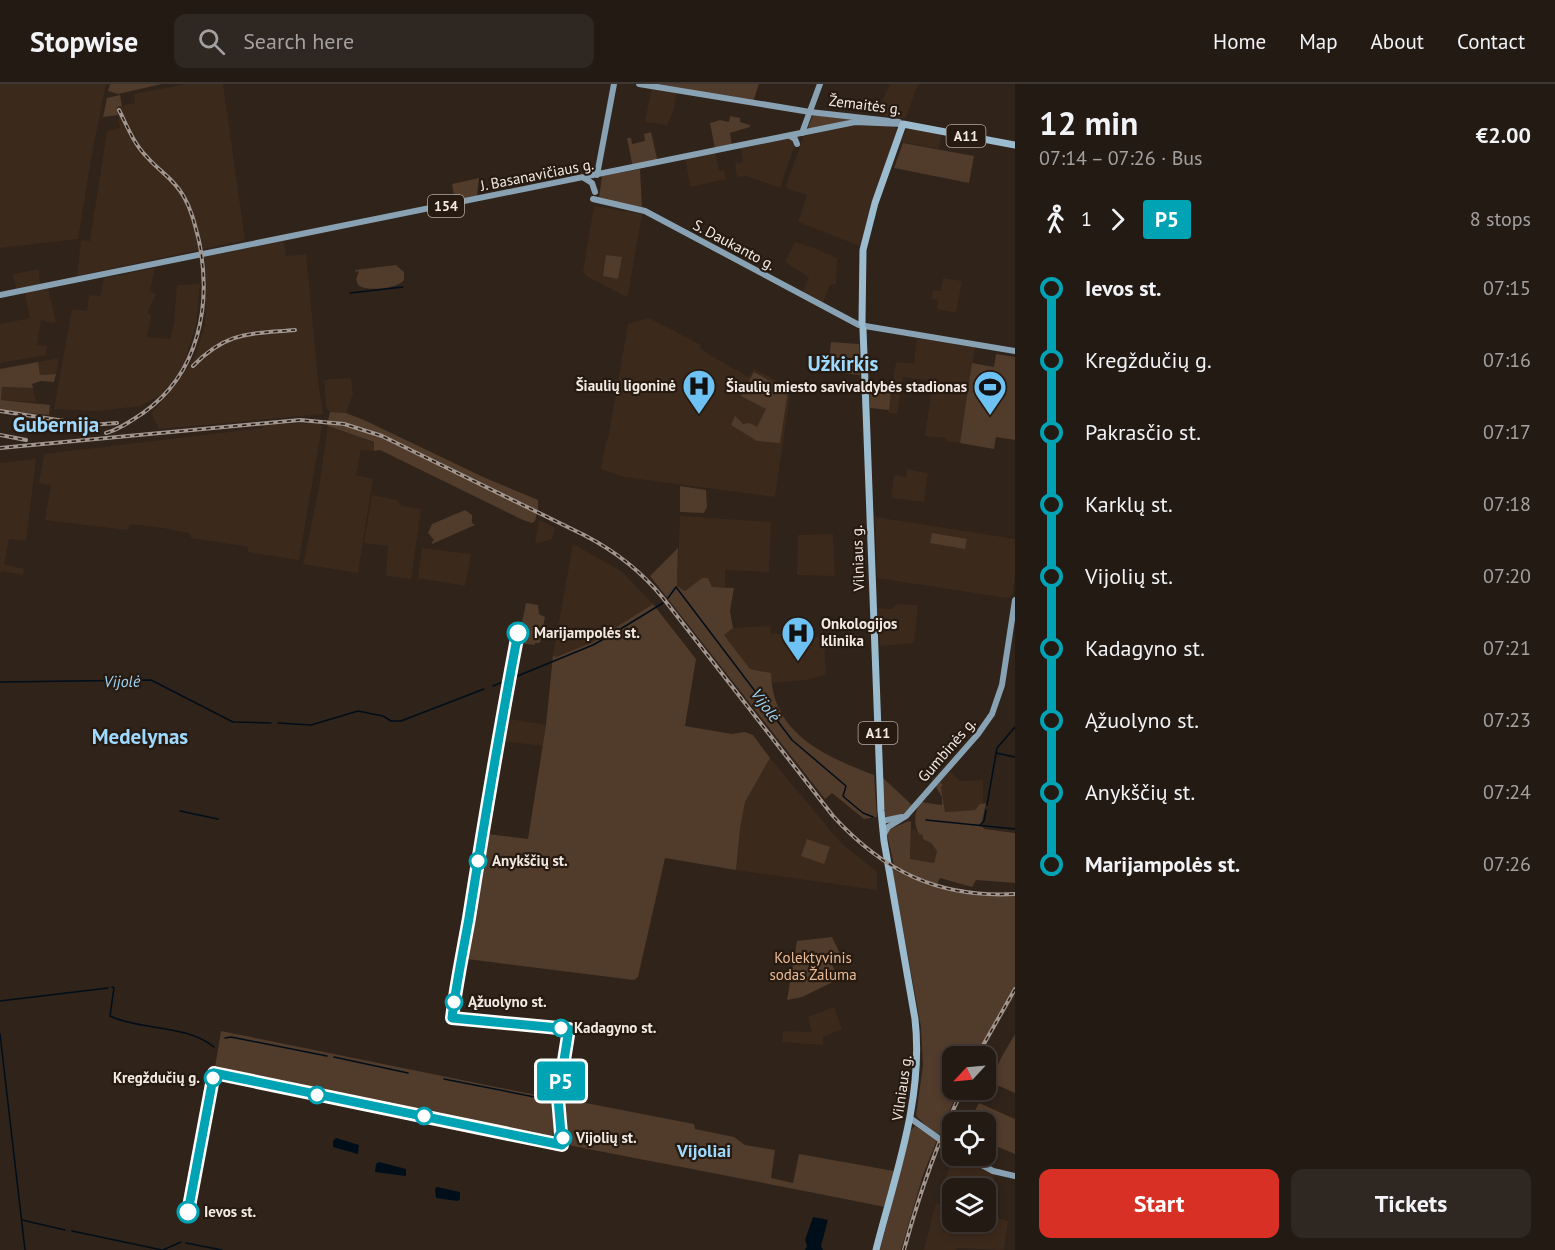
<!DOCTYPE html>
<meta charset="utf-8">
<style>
:root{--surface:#231a14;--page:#2f2722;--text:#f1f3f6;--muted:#a3a1a0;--line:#403834;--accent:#d93025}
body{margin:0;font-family:"PT Sans",sans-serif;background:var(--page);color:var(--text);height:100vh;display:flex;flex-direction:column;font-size:22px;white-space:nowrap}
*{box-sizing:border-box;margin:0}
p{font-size:20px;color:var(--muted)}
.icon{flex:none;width:33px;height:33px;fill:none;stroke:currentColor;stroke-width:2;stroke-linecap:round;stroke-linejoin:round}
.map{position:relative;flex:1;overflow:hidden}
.side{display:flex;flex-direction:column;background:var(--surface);width:540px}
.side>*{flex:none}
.badge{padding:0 12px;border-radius:4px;font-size:21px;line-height:39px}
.needle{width:39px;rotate:244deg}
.buttons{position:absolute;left:942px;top:962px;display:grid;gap:12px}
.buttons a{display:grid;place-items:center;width:54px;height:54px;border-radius:12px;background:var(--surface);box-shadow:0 3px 9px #0003,0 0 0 2px var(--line);font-size:30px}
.map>.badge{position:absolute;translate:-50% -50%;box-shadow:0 0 0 3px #fff}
.legs{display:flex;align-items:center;gap:9px;height:66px;padding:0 24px;font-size:20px}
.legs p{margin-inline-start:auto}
.headline{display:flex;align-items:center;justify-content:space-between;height:102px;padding:0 24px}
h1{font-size:33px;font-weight:800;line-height:45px}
.cta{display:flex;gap:12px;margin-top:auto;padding:12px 24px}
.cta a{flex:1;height:69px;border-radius:12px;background:var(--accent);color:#fff;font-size:24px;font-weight:800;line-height:69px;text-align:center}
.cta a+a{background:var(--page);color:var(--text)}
ul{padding:0 24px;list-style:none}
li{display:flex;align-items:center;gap:21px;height:72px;font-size:22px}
li i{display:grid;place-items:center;width:9px;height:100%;margin:0 8px;background:currentColor}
li i::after{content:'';width:15px;height:15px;margin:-8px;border:4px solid;border-radius:50%;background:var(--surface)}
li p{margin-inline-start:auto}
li:first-child i{background:linear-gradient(#0000 50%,currentColor 0)}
li:last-child i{background:linear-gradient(currentColor 50%,#0000 0)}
header{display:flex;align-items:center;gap:36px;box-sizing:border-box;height:84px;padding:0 30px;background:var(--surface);border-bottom:2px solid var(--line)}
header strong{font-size:28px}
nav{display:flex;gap:33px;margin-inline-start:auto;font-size:21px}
.search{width:420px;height:54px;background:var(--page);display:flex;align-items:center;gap:15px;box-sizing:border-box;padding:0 21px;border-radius:12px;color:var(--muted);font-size:22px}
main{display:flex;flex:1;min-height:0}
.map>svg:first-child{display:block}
.built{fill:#3b291c}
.green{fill:#513b2b}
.water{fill:#000e1a}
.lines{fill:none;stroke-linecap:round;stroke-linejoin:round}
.stream{stroke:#000e1a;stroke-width:1.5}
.major{stroke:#88a2b3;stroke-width:6}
.highway{stroke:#9bbbcf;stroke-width:7}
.rail-casing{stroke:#a1968f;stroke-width:4}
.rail{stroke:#261a11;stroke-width:1.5;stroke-dasharray:4.5;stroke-linecap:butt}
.line-1-casing{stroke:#fff;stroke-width:14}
.line-1{stroke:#00a3b4;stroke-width:9}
.stop-1-dot{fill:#fff;stroke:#00a3b4;stroke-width:3}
.labels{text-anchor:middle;stroke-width:4.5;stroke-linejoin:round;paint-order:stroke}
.shield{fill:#261a11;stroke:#b5aba4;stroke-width:1.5}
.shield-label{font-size:14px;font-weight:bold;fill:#f2e9e3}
.street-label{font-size:15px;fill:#f2e9e3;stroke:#261a11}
.poi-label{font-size:15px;font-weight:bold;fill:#f2e9e3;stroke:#261a11;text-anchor:end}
.stop-label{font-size:15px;font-weight:bold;fill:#f2e9e3;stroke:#261a11;text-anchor:start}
.park-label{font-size:15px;fill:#ebba96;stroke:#261a11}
.water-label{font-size:16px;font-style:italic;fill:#9cd4f6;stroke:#261a11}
.quarter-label{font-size:18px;font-weight:bold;fill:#9edaff;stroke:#261a11}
.district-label{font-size:21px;font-weight:bold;fill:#9edaff;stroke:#261a11}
</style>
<header>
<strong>Stopwise</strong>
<div class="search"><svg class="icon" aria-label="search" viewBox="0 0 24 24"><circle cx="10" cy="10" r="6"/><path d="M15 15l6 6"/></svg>Search here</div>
<nav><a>Home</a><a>Map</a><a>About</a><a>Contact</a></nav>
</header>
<main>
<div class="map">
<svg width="1015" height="1166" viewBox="0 0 1015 1166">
<rect width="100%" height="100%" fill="#2f231a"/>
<g class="built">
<path d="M0,0h106l-15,75 -13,80 -78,9z"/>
<path d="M186,0h37l22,156 -168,36 4,-36 9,1 17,-110 13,-3 -3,-21 18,-4 -1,-9z"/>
<path d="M890,0h28l-12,33 -3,2 -23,-4 1,-11z"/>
<path d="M652,2l25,4 -4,21 -6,14 -22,-3z"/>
<path d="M856,40l38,2 4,6 -36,112 -2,2 -62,-24 9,-27 -22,-7 19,-52z"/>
<path d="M907,44l35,6 -3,15 -38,-7z"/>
<path d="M791,54l4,6 -15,44 -34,-12 -9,1 -2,-13 8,-2 -2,-14z"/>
<path d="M715,67l4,20 5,-1 2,9 -36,8 -5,-30z"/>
<path d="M594,122l48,8 -14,81 -2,2 -40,-21 -3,-5z"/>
<path d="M284,157l2,15 20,-2 12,125 5,35 -164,15 -8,-16 15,-16 29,-40 10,-32 1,-51 -2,-17z"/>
<path d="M795,158l19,6 23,10 -1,26 -6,1 -8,21 -21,-11 8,-18 -24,-15z"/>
<path d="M155,184l-5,23 6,3 -9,19 4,2 -4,22 23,2 4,-16 3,-38 23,-1 -4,42 -12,37 -9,15 -14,17 -21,11 -43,5 -43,-2 18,-100 15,2 2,-16 11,1 4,-18z"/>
<path d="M39,185l1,18 -23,5 -4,-18z"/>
<path d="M943,194l19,3 -6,32 -19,-4 1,-9 -7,-1 2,-9 8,1z"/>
<path d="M48,204l8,34 -5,1 -10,-3 -4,25 10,1 -1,9 -46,8v-39l30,-6 -5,-25z"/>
<path d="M649,234l52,27 -1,3 10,7 38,22 6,-8 37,19 -16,109 -151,-20 -23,-8 5,-28 2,-2 20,-115z"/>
<path d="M917,254l58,9 -15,96 -14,-2v-3l-21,-2 8,-55 -30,-4 -6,37 -9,-1 8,-51 18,2z"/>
<path d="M59,274l-3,16 -16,1 -2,-13z"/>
<path d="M347,294l4,1 2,15 -7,19 -16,-1 -4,-4 -2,-28z"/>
<path d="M2,303l31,1 3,14 -35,-2z"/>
<path d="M328,336l33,8 20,7 157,76 -1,2 -154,-75 -22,-8 -34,-7z"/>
<path d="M318,339l4,3 -23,134 -51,-8v-5l-5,-1 -52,-8 -1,-5 -33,-6 -27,-3 -3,6 -82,-10 6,-35 -12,-2 5,-29 218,-26 1,-4z"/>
<path d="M328,342l47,17 -1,8 -13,-1 -5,25 17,4 -15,94 -56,-9 2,-3 15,-74z"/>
<path d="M36,375l-10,82 -17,-2 -5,25 20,5 -1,6 -22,-4 -1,5v-113z"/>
<path d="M907,385l21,4 -4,29 -33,-4 3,-23 12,2z"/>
<path d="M372,411l25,5 5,6 19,3 -10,70 -25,-3 2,-30 -24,-3z"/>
<path d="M541,428l63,32 20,14 32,29 178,228 27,28 22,16 1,4 -24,-18 -28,-28 -164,-212 -28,-31 -37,-28 -63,-32z"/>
<path d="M680,432l91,6 -2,50 -44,-2v17h-13l-4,-9h-6l-17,13 -8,-5z"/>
<path d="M875,433l140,22v36l-3,21 -5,2 -130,-20z"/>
<path d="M539,436l16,8 -3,11 -15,4 -2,-1z"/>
<path d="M833,450l2,42 -38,-1 1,-40z"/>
<path d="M573,460l48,27 32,33 -62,40 -35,13 -3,-2z"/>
<path d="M422,464l49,6 -6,32 -47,-8z"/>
<path d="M897,520l21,1 -4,38 -34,3 -3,-38 15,1z"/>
<path d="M770,542l1,8h32l4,3h17l2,38 -21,5 -34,3v-10l-21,-4 -27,-35 10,-6z"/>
<path d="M504,634l42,7 -3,21 -42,-5z"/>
<path d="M770,674l71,85 36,29v18l-141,-20 4,-41 5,-27z"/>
<path d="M950,688l10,9 23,-1v24l-8,6 -30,2 -4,-25 2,-2 -3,-3z"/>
<path d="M911,745h4l20,19 2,3 -3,12 -24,-3z"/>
<path d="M891,781l31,15 32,9 32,4h29v2h-28l-33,-3 -51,-17 -11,-6z"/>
<path d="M1015,904v8l-35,60h-4z"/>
<path d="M834,923l8,22 -19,8v8l-41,-3 1,-11 29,1 -4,-15z"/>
<path d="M954,1071l17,6 24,14 -8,32h-1v-19h-34v6l-11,-4z"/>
<path d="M936,1119l16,4v14h34v-6l22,6 -4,29 -47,-2 -1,2h-32z"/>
</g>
<g class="green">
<path d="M110,0h52l-44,10 -10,-3z"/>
<path d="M654,0h105l-6,18z"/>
<path d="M120,11l2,11 -5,1 1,8 -15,2 4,-19z"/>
<path d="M813,31l42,4 -45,10 -2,-2z"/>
<path d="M730,32l10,2v4l10,3v2l-20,6 2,12 -17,4 -5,-26 10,-3 9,2z"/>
<path d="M651,48l7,31 -25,5 -6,-30h4l1,6 13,-3 -1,-7z"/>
<path d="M903,59l71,13 -5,27 -75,-15z"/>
<path d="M640,85l2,39 -43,-10 3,-22z"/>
<path d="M479,94l-2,18 -22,5 -3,-17z"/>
<path d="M606,171l16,2 -4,22 -15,-3z"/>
<path d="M396,181l8,7v8c-7,9 -37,12 -46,5l-2,-6 3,-8 -3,1 -1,-2z"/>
<path d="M831,258l28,2 1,31 -32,-4z"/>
<path d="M996,270l19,3v83l-19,-3 -2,12 -34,-6 12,-80 22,4z"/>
<path d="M38,278l2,13 16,-1 -2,8 -13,-1 -9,3 1,4 -31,-1 -1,13 49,5 -1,10 -49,-5v-41z"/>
<path d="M754,288l34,19 -8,52 -23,-2 -26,-16 4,-9 8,8 7,-1 7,4 9,-18 -25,-13z"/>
<path d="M869,305l22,4 -2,17 -19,-2z"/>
<path d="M330,328l16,1 18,7 119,57 55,23v11l-157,-76 -20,-7 -33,-8z"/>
<path d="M327,339l34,7 22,8 154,75 -2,8 -3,2 -9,-3 -143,-70 -6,1v-9l-46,-16z"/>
<path d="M680,402l26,4 1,17 -3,6 -24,-1z"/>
<path d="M465,426l7,5v8l3,2 -43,19v-2l2,-2 -6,-7 4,-9z"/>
<path d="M932,449l35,6 -2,10 -35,-6z"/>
<path d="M678,464l-1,38 8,5 17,-13h6l4,9 22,1 -4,23 3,17 -9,7 26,34 21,4c1,60 53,83 103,102l3,42 -13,2 -32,-26 -7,6 -175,-223z"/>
<path d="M526,519l12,2 1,9 6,3 -5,26h-5v2l-17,-2z"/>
<path d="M653,520l43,55 -11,67 47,8 13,-2 8,3 17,23 -25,44 -5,27 -4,41 -71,-12 -27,119 -4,3 -167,-21 20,-125 41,5 18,-114 7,-70 3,2 35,-14z"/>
<path d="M882,693l30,28 -9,10 -17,2 -1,-2z"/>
<path d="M940,698l3,3 -2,2 4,25 30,-2 5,-6 6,-1 -5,23 4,3 30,4v50l-39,-3 -4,7 -32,-9 -3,6 -20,-7 -23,-12 -7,-31 3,-5 19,-8 2,1 -1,37 24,4 3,-12 -6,-8 -8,-4 -1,-5 -2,1c-7,-9 -6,-25 1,-33l21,3v-8l-6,-10z"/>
<path d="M807,755l23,8 -6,17 -23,-8z"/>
<path d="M892,785c39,20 80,29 123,26v93l-39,68h-24v33h7l-21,48 -22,-21 7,-51 -2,-38z"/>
<path d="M832,853l11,23 -11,5 7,14 -37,18 -15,3 10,-59z"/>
<path d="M221,947l335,68 4,-1 134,26 1,5 39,8 11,8 30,5 -4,28 22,5 6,-29 95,17 -9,36c-224,-45 -449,-85 -671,-134z"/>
<path d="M1015,950v59l-25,-11 11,-24z"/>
<path d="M979,1019l36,16v35l-29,-12v-20h-17z"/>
<path d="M915,1042l22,14 -14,35 -22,75h-21l31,-120z"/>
</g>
<g class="water">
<path d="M336,1054l23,7 -1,9 -25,-7v-6z"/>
<path d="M379,1078l27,7v7l-31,-4 1,-8z"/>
<path d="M437,1103l23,5v7l-2,2 -22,-3 -1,-9z"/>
<path d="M813,1133l15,3 -7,26 2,4h-18l2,-4 -2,-6z"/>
</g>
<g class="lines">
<g class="stream">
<path d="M350,209l53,-6"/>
<path d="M668,514l8,-11 116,153 54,46 -3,10 2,2 18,15 10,4"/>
<path d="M614,549l49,-30"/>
<path d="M0,598l151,-2 82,42 38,1"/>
<path d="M493,602l100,-41 16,-9"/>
<path d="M278,639l33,2 47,-14 25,5 8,5h10l83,-32"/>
<path d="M996,669l19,4"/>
<path d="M987,721l10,-57 18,-21"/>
<path d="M180,727l38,8"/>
<path d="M926,736l89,9"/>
<path d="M980,741l4,-4 2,-11"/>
<path d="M112,903l2,1 -4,28c33,15 75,8 104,31"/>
<path d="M0,917l108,-13"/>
<path d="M0,950l25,216"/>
<path d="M225,954l6,-1 96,19"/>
<path d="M334,973l74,16"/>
<path d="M444,995l111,22"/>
<path d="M22,1136l43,10"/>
<path d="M72,1147l90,19"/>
<path d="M186,1159l36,7"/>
<path d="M163,1166l18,-8"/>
</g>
<g class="major">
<path d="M639,0l171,28 89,10"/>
<path d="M802,49l18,-49"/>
<path d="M790,52l5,3 2,5"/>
<path d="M597,91l17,-91"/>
<path d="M584,94l8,5 3,9"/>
<path d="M593,115l52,12 214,114"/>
<path d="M0,211l855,-173 48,2"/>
<path d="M865,242l150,25"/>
<path d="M882,737l20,-4"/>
<path d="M884,750l4,-7 18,-11 72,-82 14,-20 10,-29 13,-85"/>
<path d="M910,1034l42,30"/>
<path d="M964,1071l29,16 22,5"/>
</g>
<g class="highway">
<path d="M862,239l1,-73 12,-47 28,-79 112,21"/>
<path d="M863,245l18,482 3,30 31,178c9,79 -20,156 -39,231"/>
</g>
<defs>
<g id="rail">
<path d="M193,282c34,-35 57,-32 102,-36"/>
<path d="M0,327l90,14 27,-2"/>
<path d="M106,349c14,-4 25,-12 37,-20 56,-39 69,-108 56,-172 -4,-16 -7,-30 -15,-44 -9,-17 -25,-26 -37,-40 -13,-13 -20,-31 -28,-47"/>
<path d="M0,351l26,5"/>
<path d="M0,364l300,-28 44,4 38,12 202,99c31,16 57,36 79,63l170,218c51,56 106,82 182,78"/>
<path d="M977,972l38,-67"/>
<path d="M904,1166c15,-55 34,-110 59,-161"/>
</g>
</defs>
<use href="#rail" class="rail-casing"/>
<use href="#rail" class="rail"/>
</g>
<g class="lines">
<defs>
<path id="line-1" d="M188,1128l26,-139 348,72 -4,-47 11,-69 -117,-11c4,-33 11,-66 17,-100 15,-95 31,-190 49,-285"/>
</defs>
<use href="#line-1" class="line-1-casing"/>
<use href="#line-1" class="line-1"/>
</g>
<defs>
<symbol id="hospital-pin" viewBox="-11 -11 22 30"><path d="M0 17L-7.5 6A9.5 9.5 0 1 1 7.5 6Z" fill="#6ec2f3" stroke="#261a11"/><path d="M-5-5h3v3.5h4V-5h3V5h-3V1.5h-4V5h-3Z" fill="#111"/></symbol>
<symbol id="stadium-pin" viewBox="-11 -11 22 30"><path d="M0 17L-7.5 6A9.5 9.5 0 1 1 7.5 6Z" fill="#6ec2f3" stroke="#261a11"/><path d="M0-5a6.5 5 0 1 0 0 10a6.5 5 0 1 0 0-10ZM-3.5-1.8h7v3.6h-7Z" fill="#111"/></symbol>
</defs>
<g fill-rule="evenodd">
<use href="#hospital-pin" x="680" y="283" width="38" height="52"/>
<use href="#stadium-pin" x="971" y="284" width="38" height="52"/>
<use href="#hospital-pin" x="779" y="530" width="38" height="52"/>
</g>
<g class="stop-1-dot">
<circle cx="518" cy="549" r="10"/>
<circle cx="478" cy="777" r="8"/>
<circle cx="454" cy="918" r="8"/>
<circle cx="561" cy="944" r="8"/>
<circle cx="213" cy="994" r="8"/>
<circle cx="317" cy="1011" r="8"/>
<circle cx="424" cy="1032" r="8"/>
<circle cx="563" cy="1054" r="8"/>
<circle cx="188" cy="1128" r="10"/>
</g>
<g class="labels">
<g class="shield">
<rect x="946.5" y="41" width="39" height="22" rx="4.5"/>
<rect x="428" y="111" width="36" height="22" rx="4.5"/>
<rect x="858.5" y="638" width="39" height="22" rx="4.5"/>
</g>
<g class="shield-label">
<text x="966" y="57">A11</text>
<text x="446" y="127">154</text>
<text x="878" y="654">A11</text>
</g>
<g class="street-label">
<text transform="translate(865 21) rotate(7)" y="5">Žemaitės g.</text>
<text transform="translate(537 91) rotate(-11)" y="5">J. Basanavičiaus g.</text>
<text transform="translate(734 161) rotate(28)" y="5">S. Daukanto g.</text>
<text transform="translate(858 474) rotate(-92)" y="5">Vilniaus g.</text>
<text transform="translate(947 666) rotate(-49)" y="5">Gumbinės g.</text>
<text transform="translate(902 1004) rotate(-82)" y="5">Vilniaus g.</text>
</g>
<g class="poi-label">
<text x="676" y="307">Šiaulių ligoninė</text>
<text x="967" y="308">Šiaulių miesto savivaldybės stadionas</text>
<text x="821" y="545" text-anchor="start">Onkologijos<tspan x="821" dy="17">klinika</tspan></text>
</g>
<g class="stop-label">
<text x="534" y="554">Marijampolės st.</text>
<text x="492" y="782">Anykščių st.</text>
<text x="468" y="923">Ąžuolyno st.</text>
<text x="574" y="949">Kadagyno st.</text>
<text x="200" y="999" text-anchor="end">Kregždučių g.</text>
<text x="576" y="1059">Vijolių st.</text>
<text x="204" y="1133">Ievos st.</text>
</g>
<g class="park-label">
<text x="813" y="879">Kolektyvinis<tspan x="813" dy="17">sodas Žaluma</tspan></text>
</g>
<g class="water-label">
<text transform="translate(122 597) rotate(-1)" y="6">Vijolė</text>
<text transform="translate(766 621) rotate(53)" y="6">Vijolė</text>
</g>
<g class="quarter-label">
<text x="704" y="1073">Vijoliai</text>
</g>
<g class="district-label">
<text x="843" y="287">Užkirkis</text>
<text x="56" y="348">Gubernija</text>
<text x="140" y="660">Medelynas</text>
</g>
</g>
</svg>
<div class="buttons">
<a><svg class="needle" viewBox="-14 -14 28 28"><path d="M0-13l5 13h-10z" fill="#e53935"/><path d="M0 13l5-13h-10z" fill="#a3a1a0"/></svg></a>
<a><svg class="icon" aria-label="locate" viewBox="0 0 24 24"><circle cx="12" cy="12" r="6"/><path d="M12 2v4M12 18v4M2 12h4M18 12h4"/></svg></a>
<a><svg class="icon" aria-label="layers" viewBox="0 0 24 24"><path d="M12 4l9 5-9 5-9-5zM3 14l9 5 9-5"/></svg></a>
</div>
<b class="badge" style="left:561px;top:997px;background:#00a3b4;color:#fff">P5</b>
</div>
<section class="side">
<div class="headline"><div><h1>12 min</h1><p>07:14 – 07:26 · Bus</p></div><b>€2.00</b></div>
<div class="legs"><svg class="icon" aria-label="walk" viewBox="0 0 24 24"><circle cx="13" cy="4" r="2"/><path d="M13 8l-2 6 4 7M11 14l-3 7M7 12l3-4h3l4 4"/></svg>1<svg class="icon" aria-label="forward" viewBox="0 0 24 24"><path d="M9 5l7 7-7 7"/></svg><b class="badge" style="background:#00a3b4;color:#fff">P5</b><p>8 stops</p></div>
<ul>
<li><i style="color:#00a3b4"></i><b>Ievos st.</b><p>07:15</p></li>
<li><i style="color:#00a3b4"></i><span>Kregždučių g.</span><p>07:16</p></li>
<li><i style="color:#00a3b4"></i><span>Pakrasčio st.</span><p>07:17</p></li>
<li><i style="color:#00a3b4"></i><span>Karklų st.</span><p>07:18</p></li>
<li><i style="color:#00a3b4"></i><span>Vijolių st.</span><p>07:20</p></li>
<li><i style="color:#00a3b4"></i><span>Kadagyno st.</span><p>07:21</p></li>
<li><i style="color:#00a3b4"></i><span>Ąžuolyno st.</span><p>07:23</p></li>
<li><i style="color:#00a3b4"></i><span>Anykščių st.</span><p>07:24</p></li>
<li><i style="color:#00a3b4"></i><b>Marijampolės st.</b><p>07:26</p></li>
</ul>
<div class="cta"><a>Start</a><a>Tickets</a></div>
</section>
</main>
